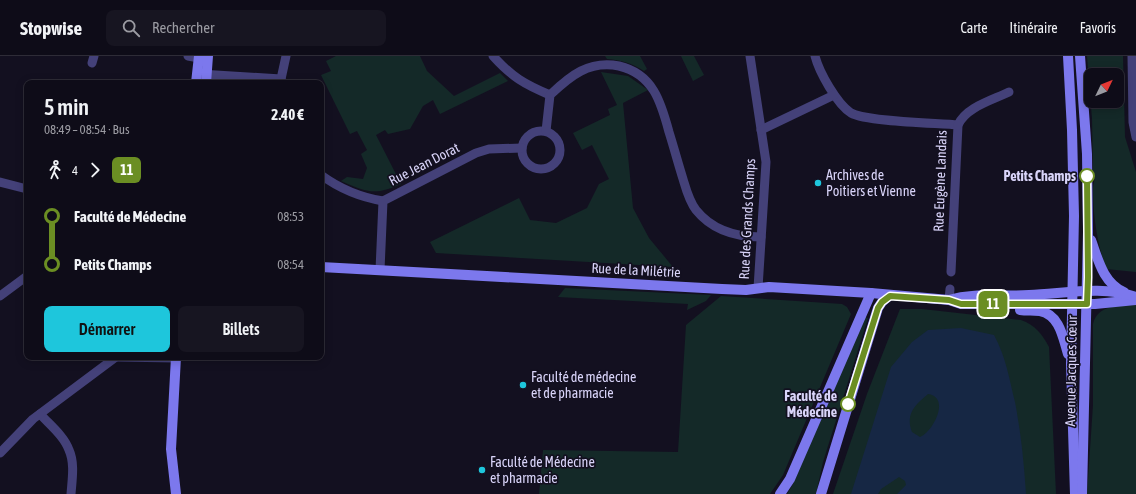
<!DOCTYPE html>
<html lang="fr">
<meta charset="utf-8">
<style>
:root{--surface:#0e0c18;--page:#171521;--text:#f1f3f6;--muted:#9b9ba2;--line:#2e2c37;--accent:#1ec6dc}
body{margin:0;font-family:"Asap Condensed",sans-serif;background:var(--page);color:var(--text);height:100vh;display:flex;flex-direction:column;font-size:15px;white-space:nowrap}
*{box-sizing:border-box;margin:0}
p{font-size:13px;color:var(--muted)}
.icon{flex:none;width:22px;height:22px;fill:none;stroke:currentColor;stroke-width:2;stroke-linecap:round;stroke-linejoin:round}
.map{position:relative;flex:1;overflow:hidden}
.side{position:absolute;left:24px;top:24px;width:300px;height:280px;display:flex;flex-direction:column;background:var(--surface);border-radius:8px;box-shadow:0 2px 10px #0003,0 0 0 1px var(--line)}
.side>*{flex:none}
.badge{padding:0 8px;border-radius:6px;font-size:14px;line-height:26px}
.needle{width:26px;rotate:47deg}
.controls{position:absolute;left:1084px;top:12px;display:grid;gap:8px}
.controls a{display:grid;place-items:center;width:40px;height:40px;border-radius:8px;background:var(--surface);box-shadow:0 2px 10px #0003,0 0 0 1px var(--line);font-size:20px}
.map>.badge{position:absolute;translate:-50% -50%;box-shadow:0 0 0 2px #fff}
.legs{display:flex;align-items:center;gap:6px;height:44px;padding:0 20px;font-size:13px}
.legs p{margin-inline-start:auto}
.summary{display:flex;align-items:center;justify-content:space-between;height:68px;padding:0 20px}
h1{font-size:22px;font-weight:600;line-height:30px}
.action{display:flex;gap:8px;margin-top:auto;padding:8px 20px}
.action a{flex:1;height:46px;border-radius:8px;background:var(--accent);color:#111;font-size:16px;font-weight:600;line-height:46px;text-align:center}
.action a+a{background:var(--page);color:var(--text)}
ul{padding:0 20px;list-style:none}
li{display:flex;align-items:center;gap:14px;height:48px;font-size:15px}
li i{display:grid;place-items:center;width:6px;height:100%;margin:0 5px;background:currentColor}
li i::after{content:'';width:10px;height:10px;margin:-5px;border:3px solid;border-radius:50%;background:var(--surface)}
li p{margin-inline-start:auto}
li:first-child i{background:linear-gradient(#0000 50%,currentColor 0)}
li:last-child i{background:linear-gradient(currentColor 50%,#0000 0)}
header{display:flex;align-items:center;gap:24px;box-sizing:border-box;height:56px;padding:0 20px;background:var(--surface);border-bottom:1px solid var(--line)}
header strong{font-size:19px}
nav{display:flex;gap:22px;margin-inline-start:auto;font-size:14px}
.search{width:280px;height:36px;background:var(--page);display:flex;align-items:center;gap:10px;box-sizing:border-box;padding:0 14px;border-radius:8px;color:var(--muted);font-size:15px}
.map>svg:first-child{display:block}
.green{fill:#142928;fill-rule:evenodd}
.water{fill:#162744;fill-rule:evenodd}
.lines{fill:none;stroke-linecap:round;stroke-linejoin:round}
.street{stroke:#444179;stroke-width:9}
.secondary{stroke:#7c78ed;stroke-width:10}
.line-1-casing{stroke:#fff;stroke-width:9}
.line-1{stroke:#6b8e23;stroke-width:6}
.stop-1-dot{fill:#fff;stroke:#6b8e23;stroke-width:2}
.poi-dot{fill:#1ec6dc;stroke:#131020;stroke-width:1.5}
.labels{text-anchor:middle;stroke-width:3.5;stroke-linejoin:round;paint-order:stroke}
.street-label{font-size:14px;fill:#d9d4f9;stroke:#131020}
.poi-label{font-size:14px;fill:#d9d4f9;stroke:#131020;text-anchor:start}
.stop-label{font-size:14px;font-weight:bold;fill:#d9d4f9;stroke:#131020;text-anchor:end}
</style>
<header>
<strong>Stopwise</strong>
<div class="search"><svg class="icon" aria-label="search" viewBox="0 0 24 24"><circle cx="10" cy="10" r="6"/><path d="M15 15l6 6"/></svg>Rechercher</div>
<nav><a>Carte</a><a>Itinéraire</a><a>Favoris</a></nav>
</header>
<div class="map">
<svg width="1136" height="438" viewBox="0 0 1136 438">
<rect width="100%" height="100%" fill="#131020"/>
<g class="green">
<path d="M336,0h84l7,15 27,25 46,-23 8,8 -68,33 -7,-14 -10,6 -13,23 -22,5 -3,-4 -9,5 25,49c-26,12 -35,8 -60,-3l6,-4 16,2 4,-11 -6,-14 6,-4 -10,-19 -7,3 -29,-59 10,-4 -5,-10z"/>
<path d="M605,0h35l7,13 -3,2c-12,-8 -23,-11 -37,-12z"/>
<path d="M681,0h13l10,19 -11,6z"/>
<path d="M1087,0h36l2,81 11,35v100l-30,-3c-9,-27 -13,-53 -13,-81 0,-4 2,-8 2,-12l-2,-3 -1,-54zM1091,19h26v26h-26z"/>
<path d="M601,16l27,4 20,14 -25,13 10,105 16,30 24,29 -237,-14 -6,-11 89,-44 11,22 26,3 31,-15 12,-24 10,-5 -17,-34 -10,5 -9,-17 37,-18 -2,-6 9,-4z"/>
<path d="M565,232l146,7 -5,6 -19,9 1,-6 -130,-7z"/>
<path d="M721,240l121,8 5,3 4,7 -68,161 -13,19h-231l4,-44 135,2 8,-127z"/>
<path d="M1136,249v189h-49l6,-89v-81c5,-20 26,-18 43,-19z"/>
<path d="M900,253h22l99,11c14,5 21,14 28,27l7,147h-223l34,-100z"/>
<path d="M864,261l4,1 -45,144 -7,32h-29l6,-10z"/>
</g>
<path class="water" d="M961,272l33,7c12,22 15,43 21,67 6,31 9,61 11,92h-129l9,-9 -1,-4 -6,-4 -18,12 -3,5h-27l40,-127 21,-25 16,-12zM928,338c23,3 5,38 -8,43l-8,-5c-7,-18 3,-27 16,-38z"/>
<g class="lines">
<g class="street">
<path d="M188,0l11,2"/>
<path d="M493,0c19,21 31,28 57,39"/>
<path d="M750,0l16,106 -8,126"/>
<path d="M815,0c4,16 22,48 36,57 16,9 85,10 107,12l-7,147"/>
<path d="M1132,0l1,66 3,15"/>
<path d="M92,7l2,-7"/>
<path d="M200,18l81,5 1,4"/>
<path d="M281,23l5,-23"/>
<path d="M958,69c8,-18 35,-25 51,-33"/>
<path d="M761,74l73,-35"/>
<circle cx="541" cy="94" r="19"/>
<path d="M546,75l4,-36c20,-19 39,-35 69,-29 34,8 42,36 50,66 5,16 9,31 14,47 3,10 6,22 13,31 16,20 40,27 65,27"/>
<path d="M321,119c19,14 38,22 62,26"/>
<path d="M0,126l27,7"/>
<path d="M380,214l3,-69 93,-48 13,-4 33,-1"/>
<path d="M0,240l27,-20"/>
<path d="M949,244l1,-11"/>
<path d="M116,301l60,1"/>
<path d="M40,358c10,11 24,22 29,36 6,13 3,30 2,44"/>
<path d="M0,397l33,-34 83,-62"/>
</g>
<g class="secondary">
<path d="M1068,0l4,74 2,86 -3,148 4,130"/>
<path d="M1080,0l7,98 1,78 -6,262"/>
<path d="M196,27l3,-27"/>
<path d="M206,27l2,-27"/>
<path d="M1091,184c7,19 12,43 33,52"/>
<path d="M321,211l401,22 24,1 23,-3 102,6 78,7 12,4h134l41,-4"/>
<path d="M949,244c26,-8 53,-3 80,-5 34,-1 73,-10 107,2"/>
<path d="M1020,254c7,1 13,0 20,1 20,4 23,27 28,43"/>
<path d="M176,301l-5,92 5,45"/>
<path d="M780,438l10,-15 81,-186"/>
<path d="M821,438l57,-186 4,-6 8,-7"/>
</g>
</g>
<g class="lines">
<defs>
<path id="line-1" d="M848,348l30,-96 4,-6 8,-6 59,4 12,4h126l1,-27 -1,-101"/>
</defs>
<use href="#line-1" class="line-1-casing"/>
<use href="#line-1" class="line-1"/>
</g>
<g class="stop-1-dot">
<circle cx="1087" cy="120" r="7"/>
<circle cx="848" cy="348" r="7"/>
</g>
<g class="poi-dot">
<circle cx="818" cy="127" r="4"/>
<circle cx="523" cy="329" r="4"/>
<circle cx="482" cy="414" r="4"/>
</g>
<g class="labels">
<g class="street-label">
<text transform="translate(424 108) rotate(-27)" y="5">Rue Jean Dorat</text>
<text transform="translate(940 125) rotate(-88)" y="5">Rue Eugène Landais</text>
<text transform="translate(747 163) rotate(-87)" y="5">Rue des Grands Champs</text>
<text transform="translate(636 214) rotate(3)" y="5">Rue de la Milétrie</text>
<text transform="translate(1071 315) rotate(-89)" y="5">Avenue Jacques Cœur</text>
</g>
<g class="poi-label">
<text x="826" y="124">Archives de<tspan x="826" dy="16">Poitiers et Vienne</tspan></text>
<text x="531" y="326">Faculté de médecine<tspan x="531" dy="16">et de pharmacie</tspan></text>
<text x="490" y="411">Faculté de Médecine<tspan x="490" dy="16">et pharmacie</tspan></text>
</g>
<g class="stop-label">
<text x="1076" y="125">Petits Champs</text>
<text x="837" y="345">Faculté de<tspan x="837" dy="16">Médecine</tspan></text>
</g>
</g>
</svg>
<div class="controls">
<a><svg class="needle" viewBox="-14 -14 28 28"><path d="M0-13l5 13h-10z" fill="#e53935"/><path d="M0 13l5-13h-10z" fill="#9b9ba2"/></svg></a>
</div>
<b class="badge" style="left:993px;top:248px;background:#6b8e23;color:#fff">11</b>
<section class="side">
<div class="summary"><div><h1>5 min</h1><p>08:49 – 08:54 · Bus</p></div><b>2.40 €</b></div>
<div class="legs"><svg class="icon" aria-label="walk" viewBox="0 0 24 24"><circle cx="13" cy="4" r="2"/><path d="M13 8l-2 6 4 7M11 14l-3 7M7 12l3-4h3l4 4"/></svg>4<svg class="icon" aria-label="forward" viewBox="0 0 24 24"><path d="M9 5l7 7-7 7"/></svg><b class="badge" style="background:#6b8e23;color:#fff">11</b></div>
<ul>
<li><i style="color:#6b8e23"></i><b>Faculté de Médecine</b><p>08:53</p></li>
<li><i style="color:#6b8e23"></i><b>Petits Champs</b><p>08:54</p></li>
</ul>
<div class="action"><a>Démarrer</a><a>Billets</a></div>
</section>
</div>
